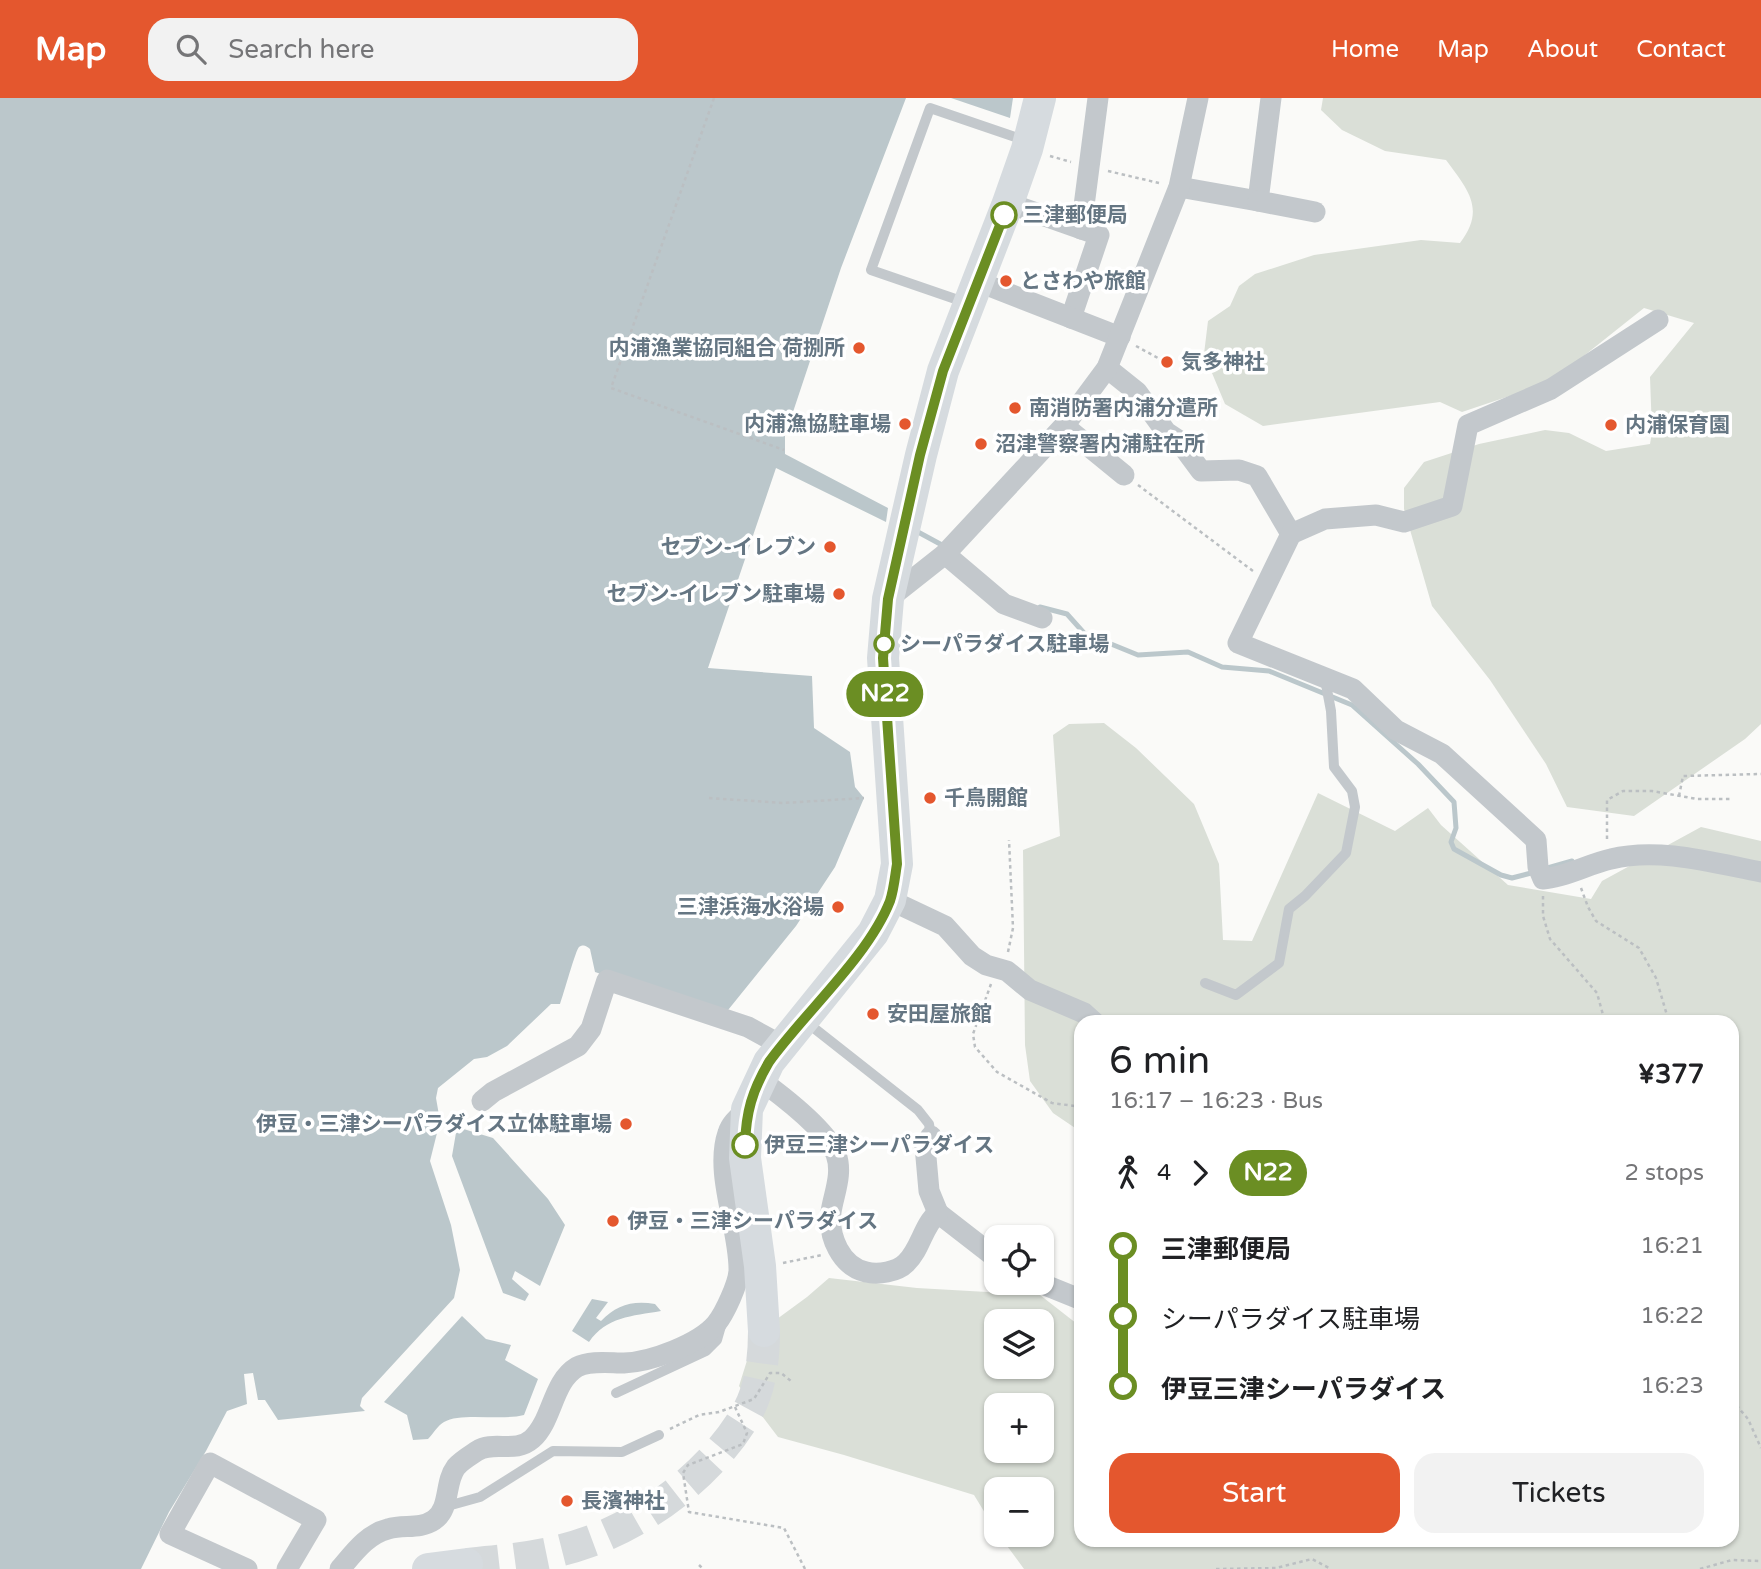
<!DOCTYPE html>
<meta charset="utf-8">
<style>
:root{--surface:#fff;--page:#f2f2f2;--text:#202124;--muted:#757577;--accent:#e4572e}
body{margin:0;font-family:"Varela Round","Noto Sans JP",sans-serif;background:var(--page);color:var(--text);height:100vh;display:flex;flex-direction:column;font-size:26px;white-space:nowrap}
*{box-sizing:border-box;margin:0}
p{font-size:23px;color:var(--muted)}
.icon{flex:none;width:38px;height:38px;fill:none;stroke:currentColor;stroke-width:2;stroke-linecap:round;stroke-linejoin:round}
.map{position:relative;flex:1;overflow:hidden}
.sheet{position:absolute;left:1074px;top:917px;width:665px;height:532px;display:flex;flex-direction:column;background:var(--surface);border-radius:21px;box-shadow:0 2px 5px #0004}
.sheet>*{flex:none}
.badge{padding:0 14px;border-radius:23px;font-size:24px;line-height:46px}
.buttons{position:absolute;left:984px;top:1127px;display:grid;gap:14px}
.buttons a{display:grid;place-items:center;width:70px;height:70px;border-radius:14px;background:var(--surface);box-shadow:0 2px 5px #0004;font-size:35px}
.map>.badge{position:absolute;translate:-50% -50%;box-shadow:0 0 0 4px #fff}
.legs{display:flex;align-items:center;gap:10px;height:77px;padding:0 35px;font-size:23px}
.legs p{margin-inline-start:auto}
.headline{display:flex;align-items:center;justify-content:space-between;height:119px;padding:0 35px}
h1{font-size:38px;font-weight:600;line-height:52px}
.primary-button{display:flex;gap:14px;margin-top:auto;padding:14px 35px}
.primary-button a{flex:1;height:80px;border-radius:21px;background:var(--accent);color:#fff;font-size:28px;font-weight:600;line-height:80px;text-align:center}
.primary-button a+a{background:var(--page);color:var(--text)}
ul{padding:0 35px;list-style:none}
li{display:flex;align-items:center;gap:24px;height:70px;font-size:26px}
li i{display:grid;place-items:center;width:10px;height:100%;margin:0 9px;background:currentColor}
li i::after{content:'';width:18px;height:18px;margin:-9px;border:5px solid;border-radius:50%;background:var(--surface)}
li p{margin-inline-start:auto}
li:first-child i{background:linear-gradient(#0000 50%,currentColor 0)}
li:last-child i{background:linear-gradient(currentColor 50%,#0000 0)}
header{display:flex;align-items:center;gap:42px;box-sizing:border-box;height:98px;padding:0 35px;background:var(--accent);color:#fff}
header strong{font-size:33px}
nav{display:flex;gap:38px;margin-inline-start:auto;font-size:24px}
.search{width:490px;height:63px;background:var(--page);display:flex;align-items:center;gap:18px;box-sizing:border-box;padding:0 24px;border-radius:21px;color:var(--muted);font-size:26px}
.map>svg:first-child{display:block}
.green{fill:#dadfd7;fill-rule:evenodd}
.water{fill:#bbc7cb}
.lines{fill:none;stroke-linecap:round;stroke-linejoin:round}
.stream{stroke:#bbc7cb;stroke-width:5}
.primary-tunnel{stroke:#d5d9db;stroke-width:32;stroke-dasharray:32 16;stroke-linecap:butt}
.path{stroke:#bbbfc2;stroke-width:2.5;stroke-dasharray:3.5 3.5;stroke-linecap:butt}
.service{stroke:#c3c8cc;stroke-width:10}
.minor{stroke:#c3c8cc;stroke-width:21}
.primary{stroke:#d6dbdf;stroke-width:32}
.line-1-casing{stroke:#fff;stroke-width:16}
.line-1{stroke:#6b8e23;stroke-width:10}
.stop-1-dot{fill:#fff;stroke:#6b8e23;stroke-width:3.5}
.poi-dot{fill:#e4572e;stroke:#fff;stroke-width:2.5}
.labels{text-anchor:middle;stroke-width:7;stroke-linejoin:round;paint-order:stroke}
.stop-label{font-size:21px;font-weight:bold;fill:#657683;stroke:#fff;text-anchor:start}
.poi-label{font-size:21px;font-weight:bold;fill:#657683;stroke:#fff;text-anchor:start}
</style>
<header>
<strong>Map</strong>
<div class="search"><svg class="icon" aria-label="search" viewBox="0 0 24 24"><circle cx="10" cy="10" r="6"/><path d="M15 15l6 6"/></svg>Search here</div>
<nav><a>Home</a><a>Map</a><a>About</a><a>Contact</a></nav>
</header>
<div class="map">
<svg width="1761" height="1471" viewBox="0 0 1761 1471">
<rect width="100%" height="100%" fill="#fafaf8"/>
<g class="green">
<path d="M1323,0h438v626l-16,15 -111,77 -67,-9 -21,-43 -56,-84 -58,-74 -28,-97v-21l20,-26 55,-18 66,-14 24,3 37,18 44,-7 2,-12 -2,-55 44,-54 -50,-15 -93,74 -89,30 -22,-10 -177,24 -38,-22 -21,-50 4,-33 22,-15 9,-20 16,-12 59,-19 107,-15 39,3c26,-34 8,-53 -14,-83l-61,-9 -43,-21 -21,-20z"/>
<path d="M1104,625l32,25 58,56 25,60 4,76 29,1 66,-148 77,38 33,-23 13,17 67,60 83,14 11,-18 99,-54 60,14v728h-737l-25,-34h42v-46h-45v42l-22,-36 -130,-40 -66,-18 -39,-51 16,-51 52,-38 22,-19 88,10 123,7 41,32 1,213h650v-518h-650l-1,110 -28,-19 -23,-32 -5,-36 -2,-195 37,-14 -7,-101 16,-11zM996,1223h45v46h-45zM996,1307h45v46h-45z"/>
</g>
<g class="water">
<path d="M0,0h906l-65,170 -56,168v18l103,54 -2,14 -110,-54 -68,200 104,8 2,52 36,24 5,35 9,11 -29,69 -39,59 -72,89 -129,-43 -5,-23c-4,-3 -6,-5 -11,-2 -3,2 -16,49 -19,57h-9l-44,42 -20,11 -13,2 -36,29 -2,10 4,23 -10,40 21,64 9,45 -6,28 -92,100 -2,8 5,5 -87,9 -13,-20h-7l-5,-27 -9,1 3,30 -20,7 -21,40 -37,61 -28,57h-141z"/>
<path d="M951,0h62l-3,20z"/>
<path d="M457,1029l36,11 55,61 17,26 -25,61 -25,-15 -3,8 17,15 -4,7 -22,-8 -51,-137z"/>
<path d="M592,1201l16,3 -12,16 5,3c15,-16 32,-21 54,-17l6,7c-29,5 -55,6 -72,31l-17,-11z"/>
<path d="M462,1218l24,23 25,6 -6,15 33,19 -14,36c-22,6 -64,-3 -80,7 -6,3 -11,12 -16,17l-15,1 -6,-25 -23,-13z"/>
</g>
<g class="lines">
<g class="stream">
<path d="M918,434l24,13"/>
<path d="M1040,509l27,7 17,19 54,22 50,-3 34,15 47,4 83,34 66,59 36,38 2,26 -5,14 3,7 47,26 11,3 23,-6"/>
<path d="M1544,771l28,-8"/>
</g>
<path class="primary-tunnel" d="M467,1466c41,-4 83,-8 121,-22 63,-22 129,-74 161,-133 12,-24 15,-52 15,-78"/>
<g class="path">
<path d="M714,0l-103,290 173,62"/>
<path d="M1050,58l21,6"/>
<path d="M1108,73l51,12"/>
<path d="M1136,248l22,12"/>
<path d="M1138,387l115,86"/>
<path d="M1679,698l4,-20 78,-2"/>
<path d="M709,700l74,5 81,-5"/>
<path d="M1607,741v-39l16,-9h29l45,8h34"/>
<path d="M1581,790l7,19 8,14 43,27 17,30 13,44"/>
<path d="M1543,798v20l7,23 47,54 8,29"/>
<path d="M1008,854l5,-24 -4,-88"/>
<path d="M991,886l-18,50 2,13 22,25 55,31 30,4"/>
<path d="M783,1165l39,-8"/>
<path d="M1732,1302l16,19 13,29"/>
<path d="M735,1309l12,26 -4,11 -55,21 -5,8 6,39 95,16 21,41"/>
<path d="M670,1331l29,-14 20,-3 35,-13 16,-26h11l10,8"/>
<path d="M699,1467l4,4"/>
<path d="M1216,1471l60,-1 36,-9 19,10"/>
<path d="M1700,1471l32,-9 29,1"/>
</g>
<g class="service">
<path d="M967,205l-96,-33 59,-162 97,33"/>
<path d="M1205,885l31,12 43,-32 10,-54 16,-13 41,-43 9,-46 -3,-16 -18,-24 -3,-56 -6,-32"/>
<path d="M805,923l113,89 11,14 2,12"/>
<path d="M616,1295l90,-42 11,-11 4,-14"/>
<path d="M444,1409l36,-10 73,-46 69,1 37,-17"/>
</g>
<g class="minor">
<path d="M1179,89l79,14 13,-103"/>
<path d="M1258,103l57,11"/>
<path d="M1008,105l91,32 -28,83"/>
<path d="M1081,131l17,-131"/>
<path d="M979,184l141,55"/>
<path d="M1107,270l30,24 29,40 12,8 23,31 38,-1 18,6 34,58 34,-15 51,-4 28,7 48,-16 16,-81 83,-36 107,-69"/>
<path d="M1064,328l60,49"/>
<path d="M1291,436l-53,109 115,46 43,41 46,24 94,86 2,27 5,12c24,-2 45,-15 68,-20 48,-12 103,4 150,13"/>
<path d="M945,456l59,50 38,14"/>
<path d="M888,501l57,-45 119,-128 43,-58 72,-181 19,-89"/>
<path d="M890,802l55,26 27,30 14,9 21,6 23,19 54,23 10,9"/>
<path d="M759,981c22,16 67,50 77,75 7,20 -2,39 -5,58 -3,25 10,54 35,60 12,3 31,0 40,-9 15,-14 17,-38 32,-50l58,45"/>
<path d="M482,1003l11,-9 85,-46 13,-17 16,-49 141,47 33,18"/>
<path d="M931,1038l-6,10 4,45 9,22"/>
<path d="M1040,1185l42,17"/>
<path d="M247,1471l-77,-35 40,-71 106,57 -29,49"/>
<path d="M340,1471c13,-15 27,-35 48,-40 16,-5 31,1 46,-9 17,-12 10,-37 22,-53 5,-6 15,-12 21,-16 17,-11 38,3 55,-12 21,-19 20,-57 45,-72 13,-7 33,-4 47,-4 27,-1 75,-19 92,-39 9,-11 22,-40 23,-53 1,-41 -25,-98 -11,-138 3,-10 12,-17 19,-24"/>
</g>
<g class="primary">
<path d="M764,1233l-4,-65 -15,-108 2,-49 22,-47 104,-129 17,-33 7,-36 -14,-206 5,-59 33,-144 22,-84 65,-168 19,-54 13,-51"/>
<path d="M428,1471l39,-5"/>
</g>
</g>
<g class="lines">
<defs>
<path id="line-1" d="M745,1047c1,-33 7,-54 24,-83 36,-50 99,-105 121,-161 4,-12 5,-25 7,-37l-14,-206 5,-59 32,-144 23,-84 61,-156"/>
</defs>
<use href="#line-1" class="line-1-casing"/>
<use href="#line-1" class="line-1"/>
</g>
<g class="stop-1-dot">
<circle cx="1004" cy="117" r="12"/>
<circle cx="884" cy="546" r="9"/>
<circle cx="745" cy="1047" r="12"/>
</g>
<g class="poi-dot">
<circle cx="1006" cy="183" r="7"/>
<circle cx="859" cy="250" r="7"/>
<circle cx="1167" cy="264" r="7"/>
<circle cx="1015" cy="310" r="7"/>
<circle cx="905" cy="326" r="7"/>
<circle cx="1611" cy="327" r="7"/>
<circle cx="981" cy="346" r="7"/>
<circle cx="830" cy="449" r="7"/>
<circle cx="839" cy="496" r="7"/>
<circle cx="930" cy="700" r="7"/>
<circle cx="838" cy="809" r="7"/>
<circle cx="873" cy="916" r="7"/>
<circle cx="626" cy="1026" r="7"/>
<circle cx="613" cy="1123" r="7"/>
<circle cx="567" cy="1403" r="7"/>
</g>
<g class="labels">
<g class="stop-label">
<text x="1023" y="124">三津郵便局</text>
<text x="900" y="553">シーパラダイス駐車場</text>
<text x="764" y="1054">伊豆三津シーパラダイス</text>
</g>
<g class="poi-label">
<text x="1020" y="190">とさわや旅館</text>
<text x="845" y="257" text-anchor="end">内浦漁業協同組合 荷捌所</text>
<text x="1181" y="271">気多神社</text>
<text x="1029" y="317">南消防署内浦分遣所</text>
<text x="891" y="333" text-anchor="end">内浦漁協駐車場</text>
<text x="1625" y="334">内浦保育園</text>
<text x="995" y="353">沼津警察署内浦駐在所</text>
<text x="816" y="456" text-anchor="end">セブン-イレブン</text>
<text x="825" y="503" text-anchor="end">セブン-イレブン駐車場</text>
<text x="944" y="707">千鳥開館</text>
<text x="824" y="816" text-anchor="end">三津浜海水浴場</text>
<text x="887" y="923">安田屋旅館</text>
<text x="612" y="1033" text-anchor="end">伊豆・三津シーパラダイス立体駐車場</text>
<text x="627" y="1130">伊豆・三津シーパラダイス</text>
<text x="581" y="1410">長濱神社</text>
</g>
</g>
</svg>
<div class="buttons">
<a><svg class="icon" aria-label="locate" viewBox="0 0 24 24"><circle cx="12" cy="12" r="6"/><path d="M12 2v4M12 18v4M2 12h4M18 12h4"/></svg></a>
<a><svg class="icon" aria-label="layers" viewBox="0 0 24 24"><path d="M12 4l9 5-9 5-9-5zM3 14l9 5 9-5"/></svg></a>
<a>+</a>
<a>−</a>
</div>
<b class="badge" style="left:885px;top:596px;background:#6b8e23;color:#fff">N22</b>
<section class="sheet">
<div class="headline"><div><h1>6 min</h1><p>16:17 – 16:23 · Bus</p></div><b>¥377</b></div>
<div class="legs"><svg class="icon" aria-label="walk" viewBox="0 0 24 24"><circle cx="13" cy="4" r="2"/><path d="M13 8l-2 6 4 7M11 14l-3 7M7 12l3-4h3l4 4"/></svg>4<svg class="icon" aria-label="forward" viewBox="0 0 24 24"><path d="M9 5l7 7-7 7"/></svg><b class="badge" style="background:#6b8e23;color:#fff">N22</b><p>2 stops</p></div>
<ul>
<li><i style="color:#6b8e23"></i><b>三津郵便局</b><p>16:21</p></li>
<li><i style="color:#6b8e23"></i><span>シーパラダイス駐車場</span><p>16:22</p></li>
<li><i style="color:#6b8e23"></i><b>伊豆三津シーパラダイス</b><p>16:23</p></li>
</ul>
<div class="primary-button"><a>Start</a><a>Tickets</a></div>
</section>
</div>
